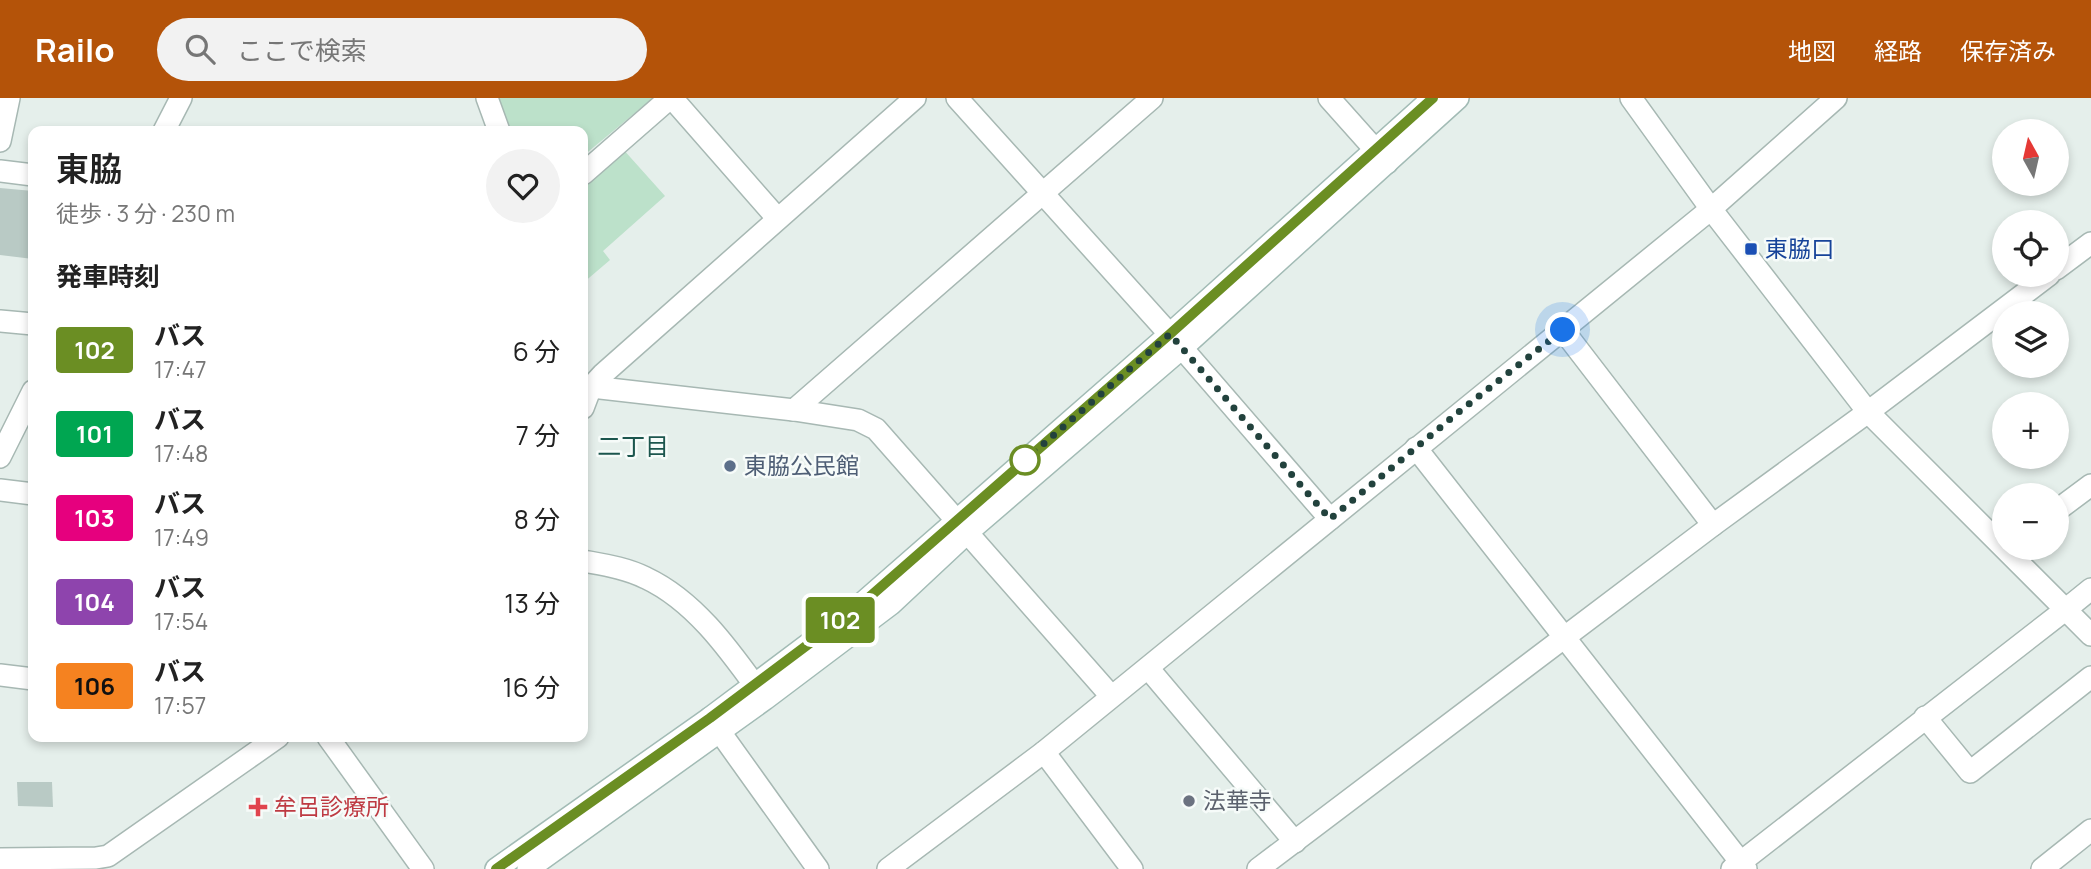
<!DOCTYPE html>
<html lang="ja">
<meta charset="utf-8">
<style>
:root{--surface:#fff;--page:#f2f2f2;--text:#222;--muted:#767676;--accent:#b45309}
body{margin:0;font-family:Manrope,"Noto Sans JP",sans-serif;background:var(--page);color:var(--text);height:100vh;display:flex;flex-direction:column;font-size:26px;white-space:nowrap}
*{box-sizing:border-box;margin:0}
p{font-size:23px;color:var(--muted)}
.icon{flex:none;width:38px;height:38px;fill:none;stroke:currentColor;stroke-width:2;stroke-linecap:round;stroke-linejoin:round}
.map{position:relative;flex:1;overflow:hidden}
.side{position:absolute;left:28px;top:28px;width:560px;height:616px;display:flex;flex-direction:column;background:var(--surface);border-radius:14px;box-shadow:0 4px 10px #0003}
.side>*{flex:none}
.badge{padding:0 14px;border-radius:5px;font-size:24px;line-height:46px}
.needle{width:46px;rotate:352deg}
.tools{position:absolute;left:1992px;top:21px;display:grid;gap:14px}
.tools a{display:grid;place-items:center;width:77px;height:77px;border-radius:50%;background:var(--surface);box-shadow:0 4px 10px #0003;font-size:35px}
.you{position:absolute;width:35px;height:35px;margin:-18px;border:5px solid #fff;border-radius:50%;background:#1a73e8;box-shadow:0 0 0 10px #1a73e833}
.map>.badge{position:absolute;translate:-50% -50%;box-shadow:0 0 0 4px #fff}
h2{padding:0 28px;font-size:26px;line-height:63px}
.round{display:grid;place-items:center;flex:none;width:74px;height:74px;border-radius:37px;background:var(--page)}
.summary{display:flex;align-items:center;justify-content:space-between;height:119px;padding:0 28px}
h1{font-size:33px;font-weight:600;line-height:52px}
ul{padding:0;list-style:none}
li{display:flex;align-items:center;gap:21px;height:84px;padding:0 28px}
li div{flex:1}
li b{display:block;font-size:26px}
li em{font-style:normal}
li .badge{min-width:77px;font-weight:700;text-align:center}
header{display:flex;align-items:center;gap:42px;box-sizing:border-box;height:98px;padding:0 35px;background:var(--accent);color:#fff}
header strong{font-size:33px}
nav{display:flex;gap:38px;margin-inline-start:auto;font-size:24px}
.search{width:490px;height:63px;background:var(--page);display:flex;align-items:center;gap:18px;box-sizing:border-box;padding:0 24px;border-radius:38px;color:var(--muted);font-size:26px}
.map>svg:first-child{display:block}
.green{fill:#bce1ca}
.building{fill:#b9cac5}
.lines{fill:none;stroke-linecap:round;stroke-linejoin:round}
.minor-casing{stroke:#a7b8b3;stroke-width:24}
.tertiary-casing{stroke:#a7b8b3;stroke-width:24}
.secondary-casing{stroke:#a2bbb5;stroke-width:24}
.minor{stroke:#fff;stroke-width:21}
.tertiary{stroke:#fff;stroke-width:21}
.secondary{stroke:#fff;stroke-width:21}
.line-casing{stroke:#fff;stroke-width:16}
.line{stroke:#6b8e23;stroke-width:10}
.walk{stroke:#22423d;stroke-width:7;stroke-dasharray:0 12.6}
.transit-dot{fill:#1a4fb4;stroke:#f6fbf9;stroke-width:2.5}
.stop-dot{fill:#fff;stroke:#6b8e23;stroke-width:3.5}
.service-dot{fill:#5c6f8a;stroke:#f6fbf9;stroke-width:2.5}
.worship-dot{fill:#6b7280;stroke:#f6fbf9;stroke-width:2.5}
.health-dot{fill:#e0444e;stroke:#f6fbf9;stroke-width:2.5}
.labels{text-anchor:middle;stroke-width:5;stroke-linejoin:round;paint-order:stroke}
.transit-label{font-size:23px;fill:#164399;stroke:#f6fbf9;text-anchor:start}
.service-label{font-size:23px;fill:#4e5e75;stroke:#f6fbf9;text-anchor:start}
.worship-label{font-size:23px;fill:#5b616d;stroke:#f6fbf9;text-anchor:start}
.health-label{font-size:23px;fill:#be3a42;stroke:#f6fbf9;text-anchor:start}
.neighbourhood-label{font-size:24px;fill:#1c564e;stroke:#f6fbf9}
</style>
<header>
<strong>Railo</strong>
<div class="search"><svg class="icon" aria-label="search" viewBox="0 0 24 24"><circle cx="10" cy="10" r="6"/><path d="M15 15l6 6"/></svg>ここで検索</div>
<nav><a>地図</a><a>経路</a><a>保存済み</a></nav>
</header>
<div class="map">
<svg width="2091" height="771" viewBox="0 0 2091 771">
<rect width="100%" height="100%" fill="#e5efeb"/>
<g class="green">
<path d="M495,0h158l-70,58v-25h-75z"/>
<path d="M622,50l43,48 -62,55 7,9 -27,23v-100z"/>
</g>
<g class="building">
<path d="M0,90l33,3v68l-33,-4z"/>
<path d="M17,684h35l1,25 -35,-1z"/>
</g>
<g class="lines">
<defs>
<g id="minor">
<path d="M487,0l12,33"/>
<path d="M672,0l105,120"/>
<path d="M957,0l225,250 148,171"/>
<path d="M1329,0l58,65"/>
<path d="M0,43l9,-43"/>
<path d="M0,73l33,4"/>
<path d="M583,76l87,-76"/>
<path d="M0,223l33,3"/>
<path d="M1563,232l150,195"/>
<path d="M583,288l211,24 64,10 18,9 235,267"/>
<path d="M794,312l358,-312"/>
<path d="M1416,350l330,421"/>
<path d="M0,392l33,4"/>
<path d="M2056,413l35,-26"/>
<path d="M583,463c22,4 43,7 63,17 51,24 86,76 118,120"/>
<path d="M1148,570l147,174"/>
<path d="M0,577l33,4"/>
<path d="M1925,619l45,55 121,-95"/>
<path d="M328,639l95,132"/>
<path d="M1044,654l88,117"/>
<path d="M1732,771l333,-259"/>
<path d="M2042,771l49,-39"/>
</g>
<g id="tertiary">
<path d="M1631,0l80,111 157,203 223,223"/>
<path d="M164,33l17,-33"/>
<path d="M2056,171l35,-26"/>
<path d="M583,310l8,-21 12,-13 312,-276"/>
<path d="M0,359l33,-66"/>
<path d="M2065,512l26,-21"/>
<path d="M710,620l108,151"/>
<path d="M0,761l96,-1 12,-2 170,-119"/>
<path d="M888,771l156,-117 667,-543 125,-111"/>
<path d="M1258,771l455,-344 155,-113 181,-137"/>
</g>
<g id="secondary">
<path d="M496,771l214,-151 148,-111 312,-273 263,-236"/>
<path d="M528,771l237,-170 126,-95 77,-72 214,-184 276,-250"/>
</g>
</defs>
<use href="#minor" class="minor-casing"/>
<use href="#tertiary" class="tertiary-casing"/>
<use href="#secondary" class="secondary-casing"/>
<use href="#minor" class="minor"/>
<use href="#tertiary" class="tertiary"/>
<use href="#secondary" class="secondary"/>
</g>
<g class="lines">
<defs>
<path id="line" d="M496,771l214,-151 148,-111 312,-273 263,-236"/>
</defs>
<use href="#line" class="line-casing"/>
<use href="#line" class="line"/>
<path class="walk" d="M1025,362l145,-126 160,185 130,-108 103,-81"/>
</g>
<rect class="transit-dot" x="1744" y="144" width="14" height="14" rx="3.5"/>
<circle class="stop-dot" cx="1025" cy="362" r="14"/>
<circle class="service-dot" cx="730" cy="368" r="7"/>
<circle class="worship-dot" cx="1189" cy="703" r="7"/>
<path class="health-dot" d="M254.5 698.5h7v7h7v7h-7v7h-7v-7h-7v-7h7z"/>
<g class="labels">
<g class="transit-label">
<text x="1765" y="159">東脇口</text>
</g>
<g class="service-label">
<text x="744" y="376">東脇公民館</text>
</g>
<g class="worship-label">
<text x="1203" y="711">法華寺</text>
</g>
<g class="health-label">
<text x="274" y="717">牟呂診療所</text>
</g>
<g class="neighbourhood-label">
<text x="633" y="357">二丁目</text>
</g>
</g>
</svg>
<div class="tools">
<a><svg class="needle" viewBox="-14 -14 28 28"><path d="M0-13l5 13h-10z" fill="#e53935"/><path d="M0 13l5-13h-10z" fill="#767676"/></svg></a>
<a><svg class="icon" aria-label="locate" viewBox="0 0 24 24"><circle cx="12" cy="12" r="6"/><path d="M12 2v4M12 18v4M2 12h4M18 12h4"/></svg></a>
<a><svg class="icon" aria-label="layers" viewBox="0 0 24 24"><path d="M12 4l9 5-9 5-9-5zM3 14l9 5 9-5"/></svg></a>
<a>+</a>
<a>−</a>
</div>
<div class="you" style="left:1563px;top:232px"></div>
<b class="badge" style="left:840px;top:522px;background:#6b8e23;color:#fff">102</b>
<section class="side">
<div class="summary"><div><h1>東脇</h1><p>徒歩 · 3 分 · 230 m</p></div><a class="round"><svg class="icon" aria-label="heart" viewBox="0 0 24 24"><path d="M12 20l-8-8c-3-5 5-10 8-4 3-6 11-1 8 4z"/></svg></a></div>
<h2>発車時刻</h2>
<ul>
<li><span class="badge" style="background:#6b8e23;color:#fff">102</span><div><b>バス</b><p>17:47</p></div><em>6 分</em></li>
<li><span class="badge" style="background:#00a651;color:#fff">101</span><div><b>バス</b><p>17:48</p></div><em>7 分</em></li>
<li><span class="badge" style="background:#e6007e;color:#fff">103</span><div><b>バス</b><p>17:49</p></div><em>8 分</em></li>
<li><span class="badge" style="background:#8e44ad;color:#fff">104</span><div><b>バス</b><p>17:54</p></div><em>13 分</em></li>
<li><span class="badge" style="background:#f58220;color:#111">106</span><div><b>バス</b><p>17:57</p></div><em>16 分</em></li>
</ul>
</section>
</div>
